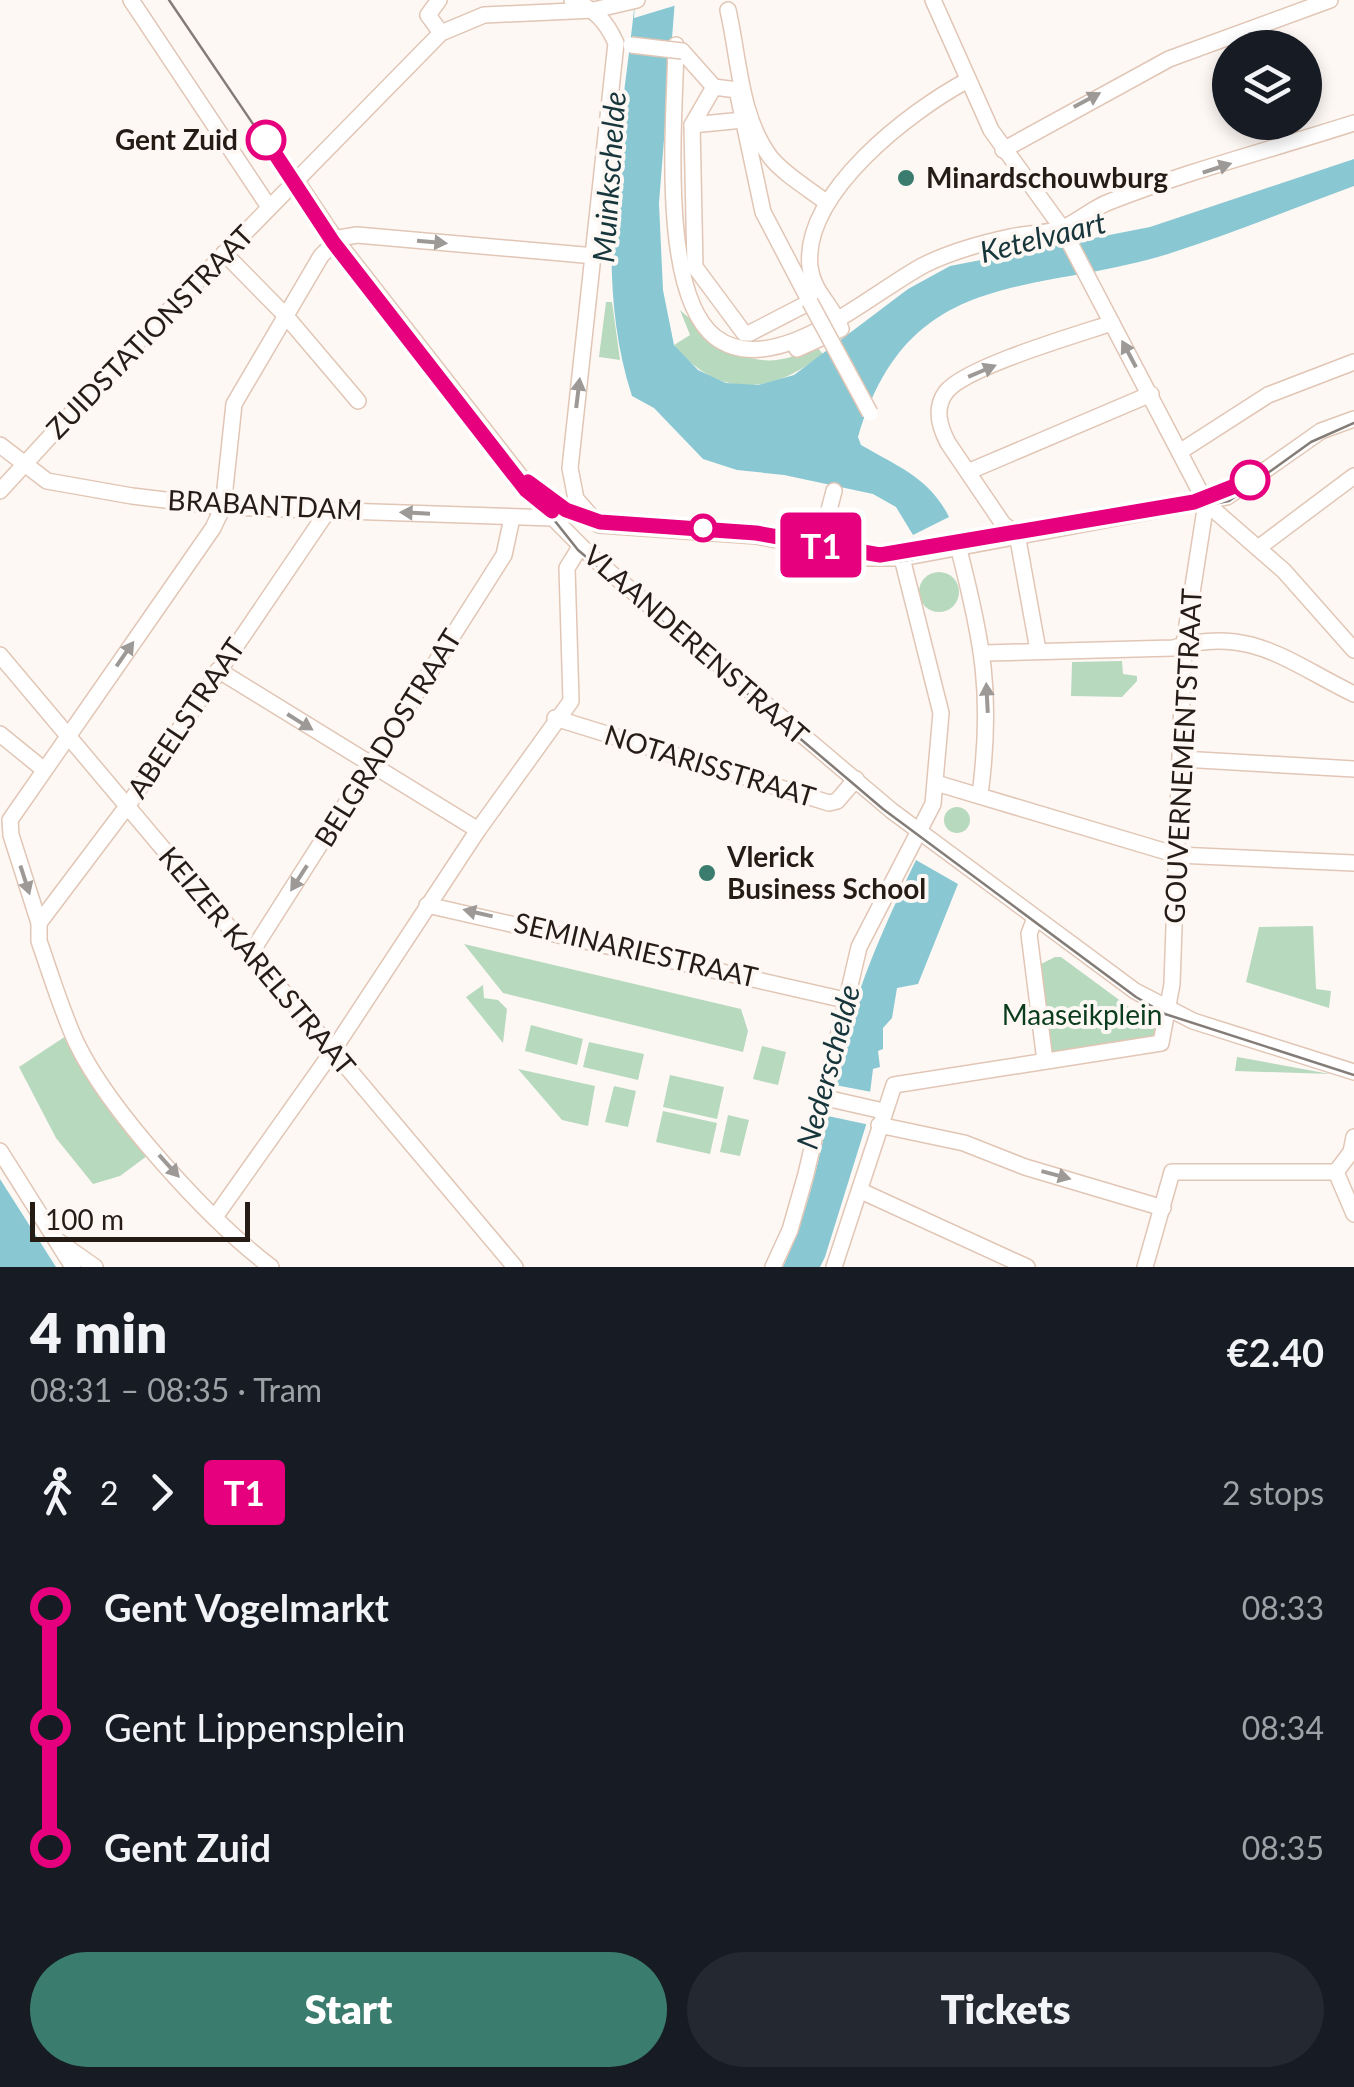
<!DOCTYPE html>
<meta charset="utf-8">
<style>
:root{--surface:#171b24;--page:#242831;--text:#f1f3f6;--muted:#9ea1a6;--accent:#3a7c6d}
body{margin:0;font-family:Lato,sans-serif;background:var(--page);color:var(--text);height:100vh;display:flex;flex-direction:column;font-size:38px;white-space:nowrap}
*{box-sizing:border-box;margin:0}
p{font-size:32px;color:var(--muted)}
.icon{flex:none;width:55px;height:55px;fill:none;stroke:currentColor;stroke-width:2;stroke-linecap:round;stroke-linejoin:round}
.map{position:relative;height:1267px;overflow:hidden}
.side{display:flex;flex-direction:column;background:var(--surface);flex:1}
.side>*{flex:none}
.badge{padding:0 20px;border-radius:8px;font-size:35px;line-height:65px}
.tools{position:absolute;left:1212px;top:30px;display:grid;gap:20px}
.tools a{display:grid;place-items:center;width:110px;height:110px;border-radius:50%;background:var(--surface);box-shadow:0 5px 15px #0003;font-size:50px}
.scale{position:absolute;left:30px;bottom:25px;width:220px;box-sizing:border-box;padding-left:10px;border:5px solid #261c16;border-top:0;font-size:28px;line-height:35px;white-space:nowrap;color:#261c16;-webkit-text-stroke:8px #fef8f5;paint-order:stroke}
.map>.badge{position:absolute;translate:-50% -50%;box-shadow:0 0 0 5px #fff}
.legs{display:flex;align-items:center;gap:15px;height:110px;padding:0 30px;font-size:32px}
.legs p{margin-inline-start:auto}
.headline{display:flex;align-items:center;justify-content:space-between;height:170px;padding:0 30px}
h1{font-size:55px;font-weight:800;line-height:75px}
.button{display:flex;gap:20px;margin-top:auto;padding:20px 30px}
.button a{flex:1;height:115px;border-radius:60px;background:var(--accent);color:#fff;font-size:40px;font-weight:800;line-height:115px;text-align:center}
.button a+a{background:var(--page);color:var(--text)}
ul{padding:0 30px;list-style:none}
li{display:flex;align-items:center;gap:35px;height:120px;font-size:38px}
li i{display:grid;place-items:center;width:15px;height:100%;margin:0 12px;background:currentColor}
li i::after{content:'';width:25px;height:25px;margin:-12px;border:8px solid;border-radius:50%;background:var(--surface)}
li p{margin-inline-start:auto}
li:first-child i{background:linear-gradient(#0000 50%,currentColor 0)}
li:last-child i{background:linear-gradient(currentColor 50%,#0000 0)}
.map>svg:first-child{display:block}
.green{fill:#b7d9be}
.water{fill:#89c8d3}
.pier{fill:#fef8f5}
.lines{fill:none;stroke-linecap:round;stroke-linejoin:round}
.minor-casing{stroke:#e1c6b5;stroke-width:18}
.minor{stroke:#fff;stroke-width:15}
.tram{stroke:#847c77;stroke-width:2.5}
.minor-bridge-casing{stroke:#e1c6b5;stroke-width:18;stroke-linecap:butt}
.minor-bridge{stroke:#fff;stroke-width:15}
.oneway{fill:#9d9996}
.line-1-casing{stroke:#fff;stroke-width:22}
.line-1{stroke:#e6007e;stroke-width:15}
.stop-1-dot{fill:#fff;stroke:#e6007e;stroke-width:5}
.poi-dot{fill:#3a7c6d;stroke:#fef8f5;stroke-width:4}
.labels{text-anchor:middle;stroke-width:8;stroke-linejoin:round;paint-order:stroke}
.stop-label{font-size:28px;font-weight:bold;fill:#261c16;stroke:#fef8f5;text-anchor:end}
.poi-label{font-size:28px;font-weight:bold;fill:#261c16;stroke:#fef8f5;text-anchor:start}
.street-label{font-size:28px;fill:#261c16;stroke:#fef8f5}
.park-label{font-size:28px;fill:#093c1c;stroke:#fef8f5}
.water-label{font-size:30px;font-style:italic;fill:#16363b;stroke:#fef8f5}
</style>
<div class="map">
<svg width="1354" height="1267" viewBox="0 0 1354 1267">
<rect width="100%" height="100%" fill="#fef8f5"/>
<g class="green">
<path d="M606,302h6l8,58 -21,-3z"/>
<path d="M680,310c44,38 76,70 136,36l7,8c-52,41 -105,45 -149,-9l16,-10z"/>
<circle cx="939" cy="592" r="20"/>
<path d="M1122,661l1,13 14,2v5l-15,16 -51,-1 1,-34z"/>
<circle cx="957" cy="820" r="13"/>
<path d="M1313,926l3,63 15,2 -2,17 -83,-26 13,-55z"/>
<path d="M464,944l277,65 7,22 -5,21 -240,-59z"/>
<path d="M1055,957h6l99,73 -5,7 -103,15 -13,-87z"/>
<path d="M483,985l1,13 14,2 9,9 -4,34 -37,-46z"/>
<path d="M531,1025l52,14 -6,26 -52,-14z"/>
<path d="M66,1036l81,120 -27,20 -27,8 -37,-46 -37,-71z"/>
<path d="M589,1042l55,12 -6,26 -55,-13z"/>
<path d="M762,1046l24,6 -8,33 -25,-6z"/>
<path d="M1237,1057l6,1 87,16 -95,-3z"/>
<path d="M518,1069l77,17 -7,40 -26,-6z"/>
<path d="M670,1075l54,12 -7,32 -54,-12z"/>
<path d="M614,1086l22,5 -8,36 -23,-5z"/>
<path d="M663,1111l54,12 -7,31 -54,-12z"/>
<path d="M728,1115l21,5 -9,36 -20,-4z"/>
</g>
<g class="water">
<path d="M635,0h40l-16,203 4,87 11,55 24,25 28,13 32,2 36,-10 114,-86 42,-23 200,-39 204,-68v27c-62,23 -123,48 -186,68 -137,42 -259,11 -310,183l3,8c36,21 69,33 88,72l-36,18 -17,-28 -23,-13 -89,-19 -47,-5 -34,-11 -49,-51 -22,-12c-41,-126 -10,-267 3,-396z"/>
<path d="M916,860l42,24 -40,100 -21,4 -5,30 -9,10v21l-5,2 2,16 -7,2 -7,56 -41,132 -5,10h-37c39,-83 45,-172 71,-259 16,-51 38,-98 62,-148z"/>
<path d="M0,1179l56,88h-56z"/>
</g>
<g class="pier">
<path d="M635,0h42v5l-43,13z"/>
<path d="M835,1085l42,8 -7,32 -42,-9z"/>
</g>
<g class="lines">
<defs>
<g id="minor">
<path d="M131,0l138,207"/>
<path d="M439,0l-11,15 13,18"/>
<path d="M572,0c23,9 34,21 44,43l-46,425 6,31 23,26 157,11 113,22h33l325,-61 94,-66 33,-12"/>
<path d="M728,10c11,48 12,108 43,148 14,17 38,31 55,44"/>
<path d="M676,45c-1,70 -18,247 39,292 59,45 156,-44 209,-72 26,-13 58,-22 86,-28 17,-4 37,-3 53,-9 16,-7 30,-20 46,-26 79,-31 164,-53 245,-79"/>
<path d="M682,51l32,36 23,3 26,122 47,90 -60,31h-6l-49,-66 -3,-142 22,-38"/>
<path d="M692,125l51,-5"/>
<path d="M1003,150l166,-91 161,-59"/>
<path d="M296,180l40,60 217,278 39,39 300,254 243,180 58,30 161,51"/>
<path d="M224,253l61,62 73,86"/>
<path d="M797,349l44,-20c-7,-23 -28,-36 -31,-62 -8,-74 100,-156 158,-187"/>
<path d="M0,445l47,36 85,15 91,11 330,11"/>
<path d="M1181,451l87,-56 86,-33"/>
<path d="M970,471l181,-77"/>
<path d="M0,491l123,-134 318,-324 43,-18 110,-5 43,-10"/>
<path d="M1206,503l78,68 70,79"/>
<path d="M958,546c25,96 35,149 22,249"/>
<path d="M819,548l15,-57"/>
<path d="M1258,548l96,-72"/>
<path d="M1038,650l-21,-116 -14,-10 -55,-81c-9,-17 -14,-35 -2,-51 19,-25 133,-58 166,-69"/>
<path d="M985,653l188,-5c77,-23 115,14 181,46"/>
<path d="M0,655l515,612"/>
<path d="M218,670l260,160"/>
<path d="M555,718l274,85 8,-2 19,-22"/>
<path d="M0,734l43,35"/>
<path d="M1182,759l172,10"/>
<path d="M936,783l241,72 177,8"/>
<path d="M427,905l418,95"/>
<path d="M1035,918l-6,16 16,127"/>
<path d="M39,923l89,-118 201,-296"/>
<path d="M251,953l253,-398 8,-37"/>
<path d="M826,1098l57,13"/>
<path d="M879,1125l85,18 61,24 138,41"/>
<path d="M0,1151l73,116"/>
<path d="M1336,1172l18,42"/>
<path d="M1336,1172l15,-20 3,-15"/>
<path d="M861,1191l166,76"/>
<path d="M215,1217l117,-165 146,-222 93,-129 -4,-133 13,-21"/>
<path d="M58,1241l37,26"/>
<path d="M271,1267c-62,-47 -162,-156 -195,-225 -15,-33 -25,-67 -37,-101v-18l-28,-88 -1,-15 203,-292 10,-21 11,-103 87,-148 18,-18 18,-3 238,21"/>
<path d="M773,1267l17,-37 16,-56 53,-227 74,-143 8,-91 -39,-155"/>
<path d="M834,1267l60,-182 267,-42 11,-59 12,-340 22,-141 -144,-275 -71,-98 -58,-130"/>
<path d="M1145,1267l27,-95h164"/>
</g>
</defs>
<use href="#minor" class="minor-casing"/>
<use href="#minor" class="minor"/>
<g class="tram">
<path d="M169,0l164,242 245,308 305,259 253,188 29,17 189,61"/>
<path d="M549,509c62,34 138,21 207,30 49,7 96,26 146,22l327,-60 82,-59 43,-19"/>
</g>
<defs>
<g id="minor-bridge">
<path d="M631,45l51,6"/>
<path d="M810,302l60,111"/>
</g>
</defs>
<use href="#minor-bridge" class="minor-bridge-casing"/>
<use href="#minor-bridge" class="minor-bridge"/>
</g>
<defs><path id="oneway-solid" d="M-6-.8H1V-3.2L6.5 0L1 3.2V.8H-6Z" transform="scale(2.5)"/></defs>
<g class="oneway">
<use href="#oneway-solid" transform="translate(1087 100) rotate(-28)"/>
<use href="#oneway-solid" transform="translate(1217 168) rotate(-18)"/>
<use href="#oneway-solid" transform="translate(432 242) rotate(5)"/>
<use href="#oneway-solid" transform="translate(1129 354) rotate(-118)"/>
<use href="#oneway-solid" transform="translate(982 371) rotate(-23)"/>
<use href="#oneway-solid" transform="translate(578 393) rotate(-83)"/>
<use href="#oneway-solid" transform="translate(415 513) rotate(-177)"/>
<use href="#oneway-solid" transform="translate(125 654) rotate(-55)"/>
<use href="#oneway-solid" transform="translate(987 698) rotate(-93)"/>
<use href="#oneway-solid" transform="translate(300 722) rotate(32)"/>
<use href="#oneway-solid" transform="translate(299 878) rotate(123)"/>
<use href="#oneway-solid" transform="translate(25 880) rotate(72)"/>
<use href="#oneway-solid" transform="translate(478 913) rotate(-167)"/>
<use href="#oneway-solid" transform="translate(169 1166) rotate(48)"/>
<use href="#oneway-solid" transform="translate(1056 1175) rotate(15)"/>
</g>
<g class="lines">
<defs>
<path id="line-1" d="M266,140l67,102 193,248 26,21 -24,-29 38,28 34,12 156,11 124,22 314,-53 56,-22"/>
</defs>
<use href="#line-1" class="line-1-casing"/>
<use href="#line-1" class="line-1"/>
</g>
<g class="stop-1-dot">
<circle cx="266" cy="140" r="18"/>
<circle cx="1250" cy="480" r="18"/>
<circle cx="703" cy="528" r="12"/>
</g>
<g class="poi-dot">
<circle cx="906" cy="178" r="10"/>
<circle cx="707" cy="873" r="10"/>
</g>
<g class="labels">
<g class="stop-label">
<text x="238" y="150">Gent Zuid</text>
</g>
<g class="poi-label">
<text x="926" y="188">Minardschouwburg</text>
<text x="727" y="867">Vlerick<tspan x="727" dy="32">Business School</tspan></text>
</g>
<g class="street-label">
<text transform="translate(150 332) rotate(-46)" y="10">ZUIDSTATIONSTRAAT</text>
<text transform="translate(265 505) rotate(3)" y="10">BRABANTDAM</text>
<text transform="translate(696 645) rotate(41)" y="10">VLAANDERENSTRAAT</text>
<text transform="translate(186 718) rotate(-56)" y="10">ABEELSTRAAT</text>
<text transform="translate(388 738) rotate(-58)" y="10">BELGRADOSTRAAT</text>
<text transform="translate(1183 756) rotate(-87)" y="10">GOUVERNEMENTSTRAAT</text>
<text transform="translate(710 766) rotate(17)" y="10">NOTARISSTRAAT</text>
<text transform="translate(636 950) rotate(13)" y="10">SEMINARIESTRAAT</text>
<text transform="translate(257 961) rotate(50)" y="10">KEIZER KARELSTRAAT</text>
</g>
<g class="park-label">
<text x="1082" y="1025">Maaseikplein</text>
</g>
<g class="water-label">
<text transform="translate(610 177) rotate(-86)" y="10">Muinkschelde</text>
<text transform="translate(1043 238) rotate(-14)" y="10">Ketelvaart</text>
<text transform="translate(829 1067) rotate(-75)" y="10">Nederschelde</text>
</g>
</g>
</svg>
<div class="tools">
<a><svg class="icon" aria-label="layers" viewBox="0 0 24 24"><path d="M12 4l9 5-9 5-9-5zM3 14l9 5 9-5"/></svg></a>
</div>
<div class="scale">100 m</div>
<b class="badge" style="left:821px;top:545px;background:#e6007e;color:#fff">T1</b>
</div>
<section class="side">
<div class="headline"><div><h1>4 min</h1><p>08:31 – 08:35 · Tram</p></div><b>€2.40</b></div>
<div class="legs"><svg class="icon" aria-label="walk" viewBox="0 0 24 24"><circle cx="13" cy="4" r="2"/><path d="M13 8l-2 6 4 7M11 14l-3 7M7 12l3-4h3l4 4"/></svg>2<svg class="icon" aria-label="forward" viewBox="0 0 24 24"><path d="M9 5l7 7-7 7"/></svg><b class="badge" style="background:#e6007e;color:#fff">T1</b><p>2 stops</p></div>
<ul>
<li><i style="color:#e6007e"></i><b>Gent Vogelmarkt</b><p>08:33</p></li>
<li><i style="color:#e6007e"></i><span>Gent Lippensplein</span><p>08:34</p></li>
<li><i style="color:#e6007e"></i><b>Gent Zuid</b><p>08:35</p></li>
</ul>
<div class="button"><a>Start</a><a>Tickets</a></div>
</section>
